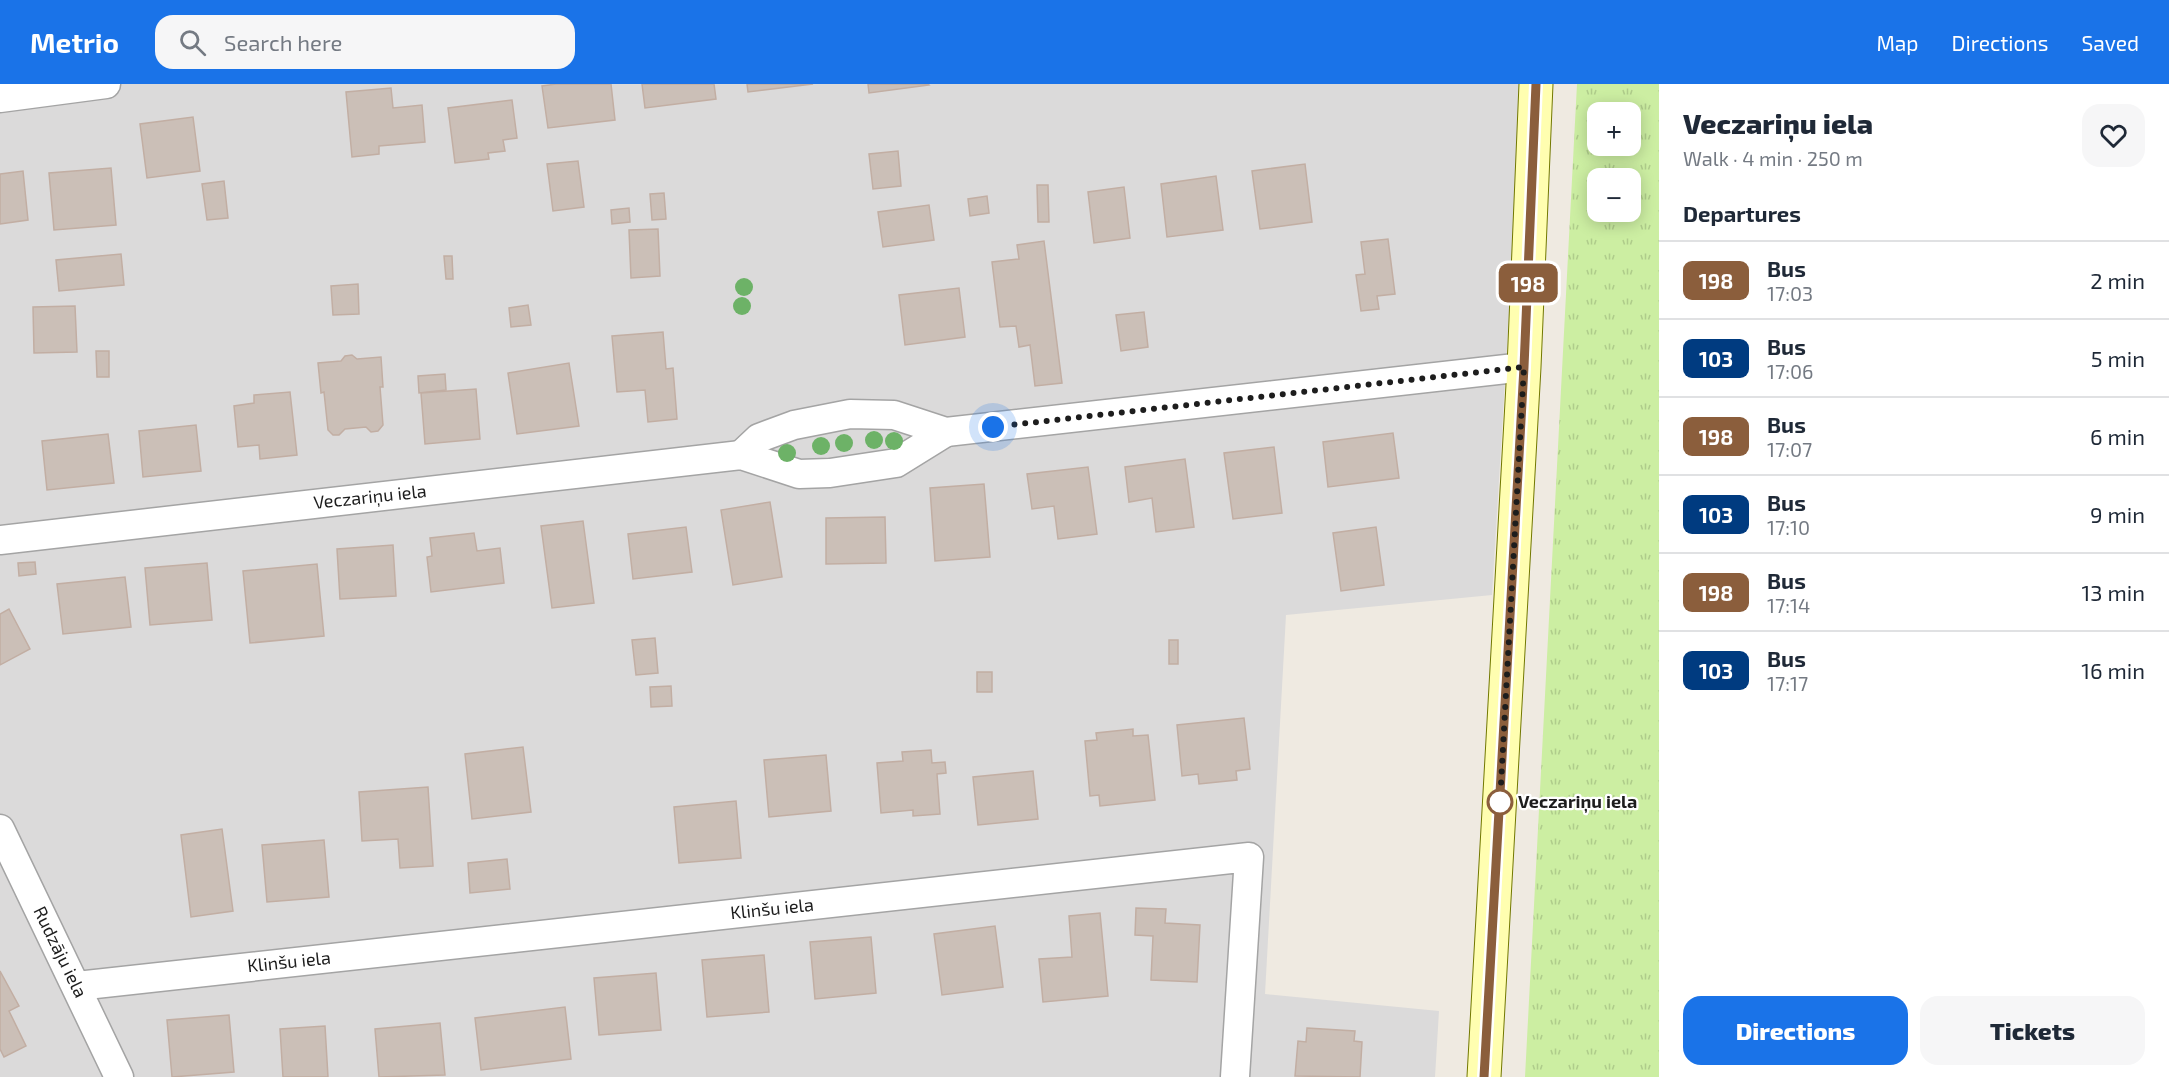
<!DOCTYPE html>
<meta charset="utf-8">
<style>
:root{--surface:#fff;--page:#f6f6f7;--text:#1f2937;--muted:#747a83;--line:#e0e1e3;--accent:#1a73e8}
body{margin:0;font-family:"Exo 2",sans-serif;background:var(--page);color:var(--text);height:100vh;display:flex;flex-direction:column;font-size:22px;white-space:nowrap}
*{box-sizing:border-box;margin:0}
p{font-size:20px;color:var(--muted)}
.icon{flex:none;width:33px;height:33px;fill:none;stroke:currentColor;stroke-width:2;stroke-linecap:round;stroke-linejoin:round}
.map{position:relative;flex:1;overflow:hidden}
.details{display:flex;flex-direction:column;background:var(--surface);width:510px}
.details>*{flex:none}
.badge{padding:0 12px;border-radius:9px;font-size:21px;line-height:39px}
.controls{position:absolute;left:1587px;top:18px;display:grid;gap:12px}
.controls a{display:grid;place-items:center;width:54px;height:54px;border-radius:12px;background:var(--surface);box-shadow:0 3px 15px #0003;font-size:30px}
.you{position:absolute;width:30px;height:30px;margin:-15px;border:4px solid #fff;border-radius:50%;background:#1a73e8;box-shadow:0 0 0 9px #1a73e833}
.map>.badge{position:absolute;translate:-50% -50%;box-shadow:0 0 0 3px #fff}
h2{padding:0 24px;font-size:22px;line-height:54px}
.round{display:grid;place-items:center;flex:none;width:63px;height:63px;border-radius:18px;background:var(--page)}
.overview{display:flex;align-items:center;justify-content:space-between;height:102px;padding:0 24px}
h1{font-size:28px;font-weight:800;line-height:45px}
.primary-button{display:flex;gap:12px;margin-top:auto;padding:12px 24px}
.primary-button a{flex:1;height:69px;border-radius:18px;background:var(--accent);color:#fff;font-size:24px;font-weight:800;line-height:69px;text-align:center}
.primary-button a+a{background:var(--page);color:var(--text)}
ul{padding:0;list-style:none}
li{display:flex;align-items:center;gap:18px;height:78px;padding:0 24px;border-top:2px solid var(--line)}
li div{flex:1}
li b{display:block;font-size:22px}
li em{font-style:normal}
li .badge{min-width:66px;font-weight:700;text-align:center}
header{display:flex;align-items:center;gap:36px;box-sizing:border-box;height:84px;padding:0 30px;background:var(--accent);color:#fff}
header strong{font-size:28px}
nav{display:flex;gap:33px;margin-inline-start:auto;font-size:21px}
.search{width:420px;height:54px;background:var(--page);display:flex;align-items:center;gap:15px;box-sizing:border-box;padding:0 21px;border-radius:18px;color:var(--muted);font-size:22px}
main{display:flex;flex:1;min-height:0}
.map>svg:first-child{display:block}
.residential{fill:#dbdada}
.grass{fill:url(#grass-tufts);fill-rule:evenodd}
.building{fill:#cbbfb7;stroke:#c2aea3;stroke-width:1.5}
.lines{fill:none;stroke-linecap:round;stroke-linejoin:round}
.street-casing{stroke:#a4a4a4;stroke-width:31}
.secondary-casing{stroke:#727800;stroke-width:35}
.street{stroke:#fff;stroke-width:28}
.secondary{stroke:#fffeb0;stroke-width:33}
.tree{fill:#6db267}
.line-casing{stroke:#fff;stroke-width:14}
.line{stroke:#8b5e3c;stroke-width:9}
.walk{stroke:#1d1d1d;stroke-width:6;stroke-dasharray:0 10.8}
.stop-dot{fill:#fff;stroke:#8b5e3c;stroke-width:3}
.labels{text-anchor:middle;stroke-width:4.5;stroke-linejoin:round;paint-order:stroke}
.street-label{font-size:18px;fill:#1d1d1d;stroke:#fff}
.stop-label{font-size:18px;font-weight:bold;fill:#1d1d1d;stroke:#fff;text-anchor:start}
</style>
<header>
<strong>Metrio</strong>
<div class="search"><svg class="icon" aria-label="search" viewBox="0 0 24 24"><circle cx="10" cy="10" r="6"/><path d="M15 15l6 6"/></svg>Search here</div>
<nav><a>Map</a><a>Directions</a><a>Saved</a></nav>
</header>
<main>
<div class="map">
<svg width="1659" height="993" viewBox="0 0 1659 993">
<defs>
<pattern id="grass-tufts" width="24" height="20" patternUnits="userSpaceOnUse" patternTransform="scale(1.5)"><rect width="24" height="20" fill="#cceea2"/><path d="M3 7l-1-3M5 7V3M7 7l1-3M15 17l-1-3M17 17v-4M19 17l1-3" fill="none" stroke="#afcc8b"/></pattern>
</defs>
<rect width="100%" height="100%" fill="#efeae1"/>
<path class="residential" d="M0,0h1523l-31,511 -206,20 -21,379 174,17 -4,66h-1435z"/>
<path class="grass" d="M1577,0h82v993h-134zM1598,28h32v34h-32zM1598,94h32v34h-32z"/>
<g class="building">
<path d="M556,0h55l4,36 -67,8 -6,-42z"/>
<path d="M642,0h72l2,15 -71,9z"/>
<path d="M747,0h66l-65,8z"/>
<path d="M868,0h60l1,1 -60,8z"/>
<path d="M391,4l2,20 29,-3 3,37 -46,4v8l-27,3 -6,-65z"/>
<path d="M512,16l5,38 -14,2 2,11 -17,2 1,6 -34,4 -7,-55z"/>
<path d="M193,33l7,54 -53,7 -7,-54z"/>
<path d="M898,67l3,35 -28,3 -4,-35z"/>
<path d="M578,77l6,46 -31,4 -6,-47z"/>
<path d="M1305,80l7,58 -52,7 -8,-58z"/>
<path d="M111,84l5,57 -62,5 -5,-57z"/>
<path d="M23,87l5,49 -28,4v-50z"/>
<path d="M1216,92l7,54 -56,7 -6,-53z"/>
<path d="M224,97l4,37 -21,2 -5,-36z"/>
<path d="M1037,101h11l1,37h-11z"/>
<path d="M1124,103l6,51 -36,5 -6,-51z"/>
<path d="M664,109l2,26 -14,1 -2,-26z"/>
<path d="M987,112l2,17 -19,3 -2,-17z"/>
<path d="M929,121l5,35 -51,7 -5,-35z"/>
<path d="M629,124l1,14 -18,2 -1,-14z"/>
<path d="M658,145l2,47 -29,2 -2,-48z"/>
<path d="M1388,155l7,55 -18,2 2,13 -18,2 -5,-36 9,-1 -4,-32z"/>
<path d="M1044,157l18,142 -27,3 -5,-41 -11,2 -3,-21 -16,1 -8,-65 27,-3 -2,-14z"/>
<path d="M121,170l3,31 -65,6 -3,-31z"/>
<path d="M444,172h8l1,23h-7z"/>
<path d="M358,200l1,30 -26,1 -2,-29z"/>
<path d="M959,204l6,49 -60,8 -6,-50z"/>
<path d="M528,221l3,20 -20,2 -2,-19z"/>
<path d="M75,222l2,46 -43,1 -1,-46z"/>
<path d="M1144,228l4,35 -27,4 -5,-36z"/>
<path d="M663,248l3,37 7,-1 4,51 -29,3 -3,-32 -28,2 -5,-56z"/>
<path d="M96,267h13v26h-12z"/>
<path d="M352,271l5,4 24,-2 2,30h-3l3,38 -5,6 -7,1 -5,-5 -21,2 -6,6h-6l-5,-5 -4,-38 -3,1 -3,-30 23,-2 4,-5z"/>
<path d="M569,279l10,63 -62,8 -9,-61z"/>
<path d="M445,290l1,16 -27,3 -1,-17z"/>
<path d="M476,305l4,50 -55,5 -4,-51z"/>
<path d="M290,308l7,63 -37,4 -1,-14 -21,2 -4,-41 20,-3v-8z"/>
<path d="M196,341l5,46 -58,6 -4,-46z"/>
<path d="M1393,349l6,45 -71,9 -5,-45z"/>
<path d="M108,350l6,49 -67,7 -5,-49z"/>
<path d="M1274,363l8,66 -49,6 -9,-66z"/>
<path d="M1185,375l9,68 -38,5 -4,-34 -23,4 -4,-35z"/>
<path d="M1088,383l9,67 -39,5 -4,-33 -22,3 -5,-35z"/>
<path d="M984,400l6,73 -55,4 -5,-73z"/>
<path d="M770,418l12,75 -49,8 -12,-75z"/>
<path d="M885,433l1,46 -60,1v-46z"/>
<path d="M583,437l11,82 -42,5 -11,-82z"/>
<path d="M686,443l6,45 -59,7 -5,-45z"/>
<path d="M1376,443l8,58 -43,6 -8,-58z"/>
<path d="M474,449l3,18 23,-3 4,35 -73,9 -4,-35 5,-1 -2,-18z"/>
<path d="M393,461l3,51 -56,3 -3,-50z"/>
<path d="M35,478l1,12 -17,2 -1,-13z"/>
<path d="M207,479l5,57 -62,5 -5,-57z"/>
<path d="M317,480l7,72 -74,7 -7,-72z"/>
<path d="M125,493l6,50 -68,7 -6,-50z"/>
<path d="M9,525l21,40 -30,16v-51z"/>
<path d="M655,554l3,35 -22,2 -4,-35z"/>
<rect x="1169" y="556" width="9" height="24"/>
<rect x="977" y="588" width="15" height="20"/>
<path d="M671,602l1,20 -21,1 -1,-20z"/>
<path d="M1244,634l6,51 -14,2 1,9 -38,4 -1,-10 -16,2 -5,-51z"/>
<path d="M1133,645v7l15,-1 7,65 -55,6 -1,-11 -9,1 -5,-55 12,-1 -1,-7z"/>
<path d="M523,663l8,65 -59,7 -7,-65z"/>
<path d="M931,666l1,13 13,-1 1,11 -9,1 3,40 -27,2v-6l-32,3 -4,-50 26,-2 -1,-9z"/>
<path d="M826,671l5,56 -62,6 -5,-57z"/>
<path d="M1033,687l5,48 -60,6 -5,-48z"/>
<path d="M428,703l5,79 -33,2 -2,-29 -36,2 -3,-49z"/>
<path d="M736,717l5,57 -62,5 -5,-56z"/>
<path d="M222,745l11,82 -42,6 -10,-82z"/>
<path d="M324,756l5,57 -62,5 -5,-57z"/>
<path d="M507,775l3,30 -40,4 -2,-30z"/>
<path d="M1136,824l30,1 -1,14 35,2 -3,57 -46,-2 2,-44 -18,-1z"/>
<path d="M1100,829l8,83 -65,6 -4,-43 33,-2 -3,-41z"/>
<path d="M995,842l8,61 -61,8 -8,-61z"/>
<path d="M871,853l5,56 -61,6 -5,-57z"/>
<path d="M764,871l5,57 -62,5 -5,-57z"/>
<path d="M0,887l19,35 -10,5 17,35 -22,11 -4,-8z"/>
<path d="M656,889l5,57 -62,5 -5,-57z"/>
<path d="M565,923l6,52 -90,11 -6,-52z"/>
<path d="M229,931l5,57 -62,5 -5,-57z"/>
<path d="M440,939l5,52 -66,2 -4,-48z"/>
<path d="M325,942l3,51h-45l-3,-48z"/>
<path d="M1307,944l48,3 -1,10 8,1 -2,35 -65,-1 3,-35 8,1z"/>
</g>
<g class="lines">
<defs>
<g id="street">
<path d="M0,14l106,-14"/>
<path d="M741,371l18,-17 35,-13 56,-11 44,1 52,17 578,-65"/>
<path d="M0,456l741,-85 58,19 31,-1 66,-10 50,-31"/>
<path d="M0,745l119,248"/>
<path d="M77,902l1172,-129 -14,220"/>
</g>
<path id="secondary" d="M1484,993l40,-710 12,-283"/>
</defs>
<use href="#street" class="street-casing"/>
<use href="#secondary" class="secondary-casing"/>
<use href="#street" class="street"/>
<use href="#secondary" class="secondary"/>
</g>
<g class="tree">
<circle cx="744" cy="203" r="9"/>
<circle cx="742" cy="222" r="9"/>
<circle cx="874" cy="356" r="9"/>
<circle cx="894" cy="357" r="9"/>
<circle cx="844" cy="359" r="9"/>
<circle cx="821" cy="362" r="9"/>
<circle cx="787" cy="369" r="9"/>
</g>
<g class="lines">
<defs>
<path id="line" d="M1484,993l40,-710 12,-283"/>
</defs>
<use href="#line" class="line-casing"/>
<use href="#line" class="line"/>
<path class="walk" d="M993,343l531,-60 -24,435"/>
</g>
<circle class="stop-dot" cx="1500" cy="718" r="12"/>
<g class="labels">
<g class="street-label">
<text transform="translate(370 413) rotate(-6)" y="6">Veczariņu iela</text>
<text transform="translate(772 825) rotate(-6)" y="6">Klinšu iela</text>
<text transform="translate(60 868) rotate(64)" y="6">Rudzāju iela</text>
<text transform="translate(289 878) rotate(-6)" y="6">Klinšu iela</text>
</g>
<g class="stop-label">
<text x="1518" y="724">Veczariņu iela</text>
</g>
</g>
</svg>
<div class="controls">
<a>+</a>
<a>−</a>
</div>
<div class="you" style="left:993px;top:343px"></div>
<b class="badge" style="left:1528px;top:199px;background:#8b5e3c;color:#fff">198</b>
</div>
<section class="details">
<div class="overview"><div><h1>Veczariņu iela</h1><p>Walk · 4 min · 250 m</p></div><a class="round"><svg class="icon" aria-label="heart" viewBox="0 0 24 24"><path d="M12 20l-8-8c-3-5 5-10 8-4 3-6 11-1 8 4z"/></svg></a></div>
<h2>Departures</h2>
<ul>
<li><span class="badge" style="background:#8b5e3c;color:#fff">198</span><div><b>Bus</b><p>17:03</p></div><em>2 min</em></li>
<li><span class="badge" style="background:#003b80;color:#fff">103</span><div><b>Bus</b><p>17:06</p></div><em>5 min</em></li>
<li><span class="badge" style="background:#8b5e3c;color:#fff">198</span><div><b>Bus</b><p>17:07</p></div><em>6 min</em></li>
<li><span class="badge" style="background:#003b80;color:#fff">103</span><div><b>Bus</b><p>17:10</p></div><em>9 min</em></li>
<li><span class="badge" style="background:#8b5e3c;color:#fff">198</span><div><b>Bus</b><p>17:14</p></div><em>13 min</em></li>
<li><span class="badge" style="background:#003b80;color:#fff">103</span><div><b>Bus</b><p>17:17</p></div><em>16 min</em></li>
</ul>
<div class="primary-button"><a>Directions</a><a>Tickets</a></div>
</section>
</main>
